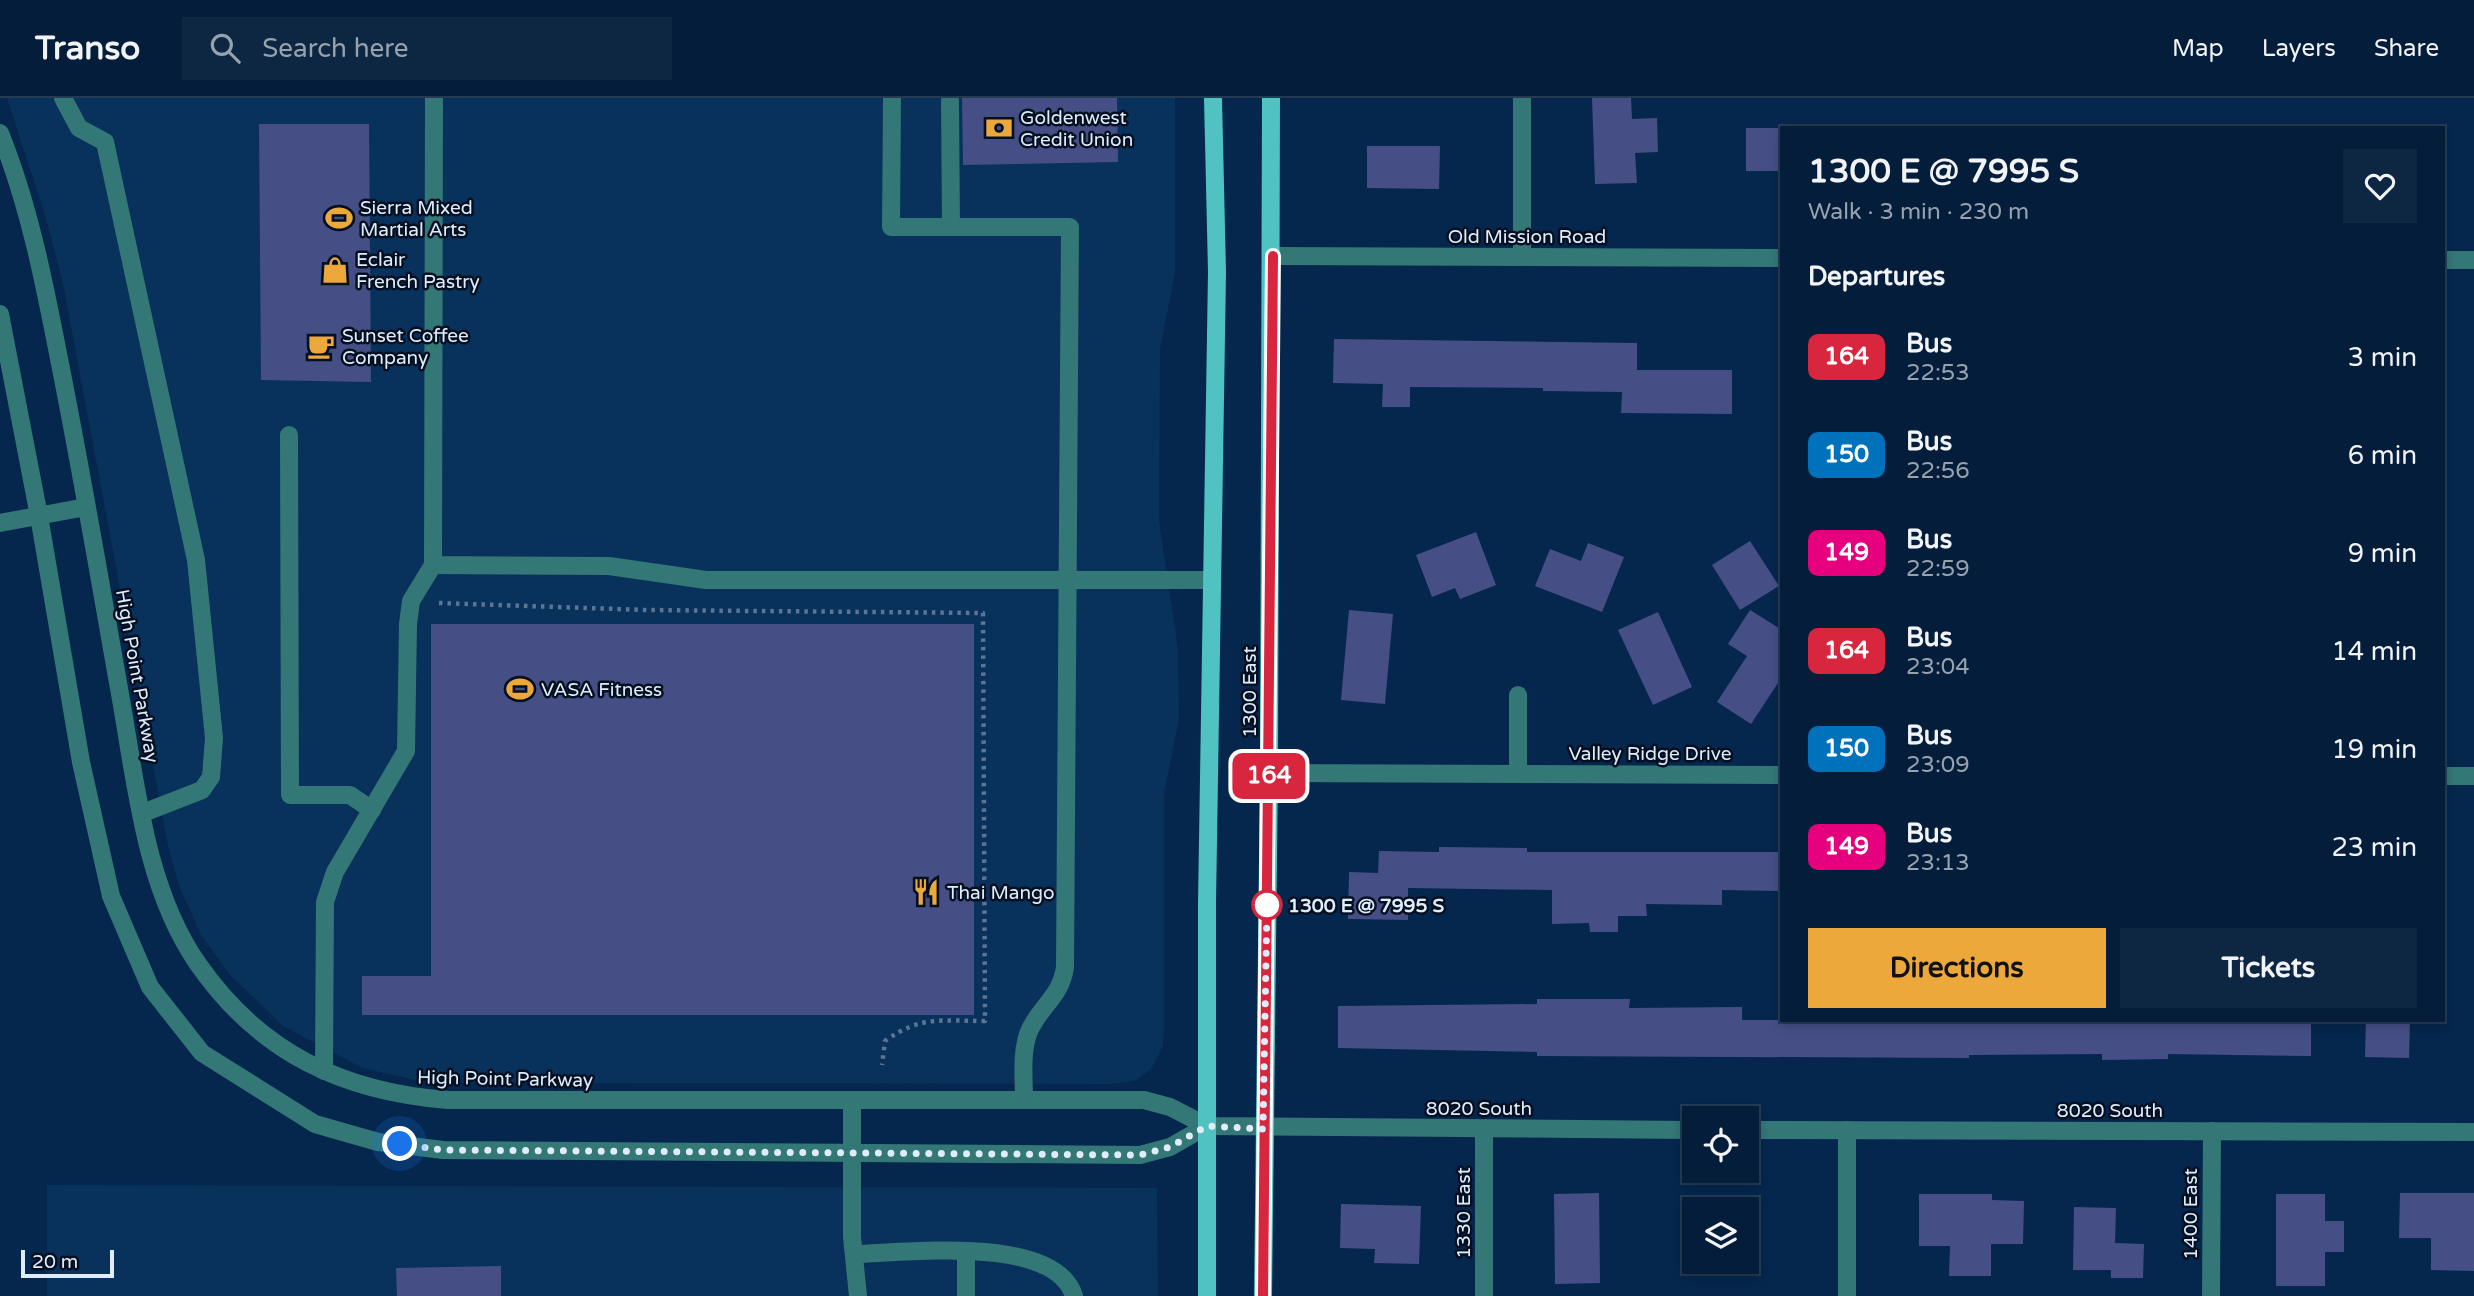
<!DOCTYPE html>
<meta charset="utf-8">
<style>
:root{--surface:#041d3a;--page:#0d2642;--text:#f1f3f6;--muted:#97a2af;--line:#253b54;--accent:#eda83c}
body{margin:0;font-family:"Varela Round",sans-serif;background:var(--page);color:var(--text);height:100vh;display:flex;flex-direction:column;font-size:26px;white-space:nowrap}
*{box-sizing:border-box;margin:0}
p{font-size:23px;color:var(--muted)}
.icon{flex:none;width:38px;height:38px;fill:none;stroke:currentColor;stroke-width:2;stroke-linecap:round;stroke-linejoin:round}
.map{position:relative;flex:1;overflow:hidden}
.panel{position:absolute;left:1780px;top:28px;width:665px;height:896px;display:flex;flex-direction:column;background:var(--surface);border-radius:0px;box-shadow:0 4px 10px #0003,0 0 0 2px var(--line)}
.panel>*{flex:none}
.badge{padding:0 14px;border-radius:10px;font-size:24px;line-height:46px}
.buttons{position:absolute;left:1682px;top:1008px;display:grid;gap:14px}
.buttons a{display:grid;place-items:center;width:77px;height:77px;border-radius:0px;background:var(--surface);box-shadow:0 4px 10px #0003,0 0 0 2px var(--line);font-size:35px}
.scale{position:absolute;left:21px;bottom:18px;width:93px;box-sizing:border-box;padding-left:7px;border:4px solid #e0ecfa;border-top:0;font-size:19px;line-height:24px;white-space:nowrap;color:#e0ecfa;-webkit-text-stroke:5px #041021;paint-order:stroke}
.you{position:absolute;width:35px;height:35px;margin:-18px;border:5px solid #fff;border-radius:50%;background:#1a73e8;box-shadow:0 0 0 10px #1a73e833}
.map>.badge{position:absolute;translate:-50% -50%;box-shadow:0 0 0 4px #fff}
h2{padding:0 28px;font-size:26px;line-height:63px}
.round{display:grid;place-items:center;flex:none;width:74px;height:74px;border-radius:0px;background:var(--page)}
.head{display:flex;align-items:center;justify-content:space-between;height:119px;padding:0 28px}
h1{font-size:33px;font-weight:700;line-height:52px}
.primary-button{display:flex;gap:14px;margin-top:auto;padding:14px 28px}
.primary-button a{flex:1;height:80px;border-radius:0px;background:var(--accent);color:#111;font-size:28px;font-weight:700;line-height:80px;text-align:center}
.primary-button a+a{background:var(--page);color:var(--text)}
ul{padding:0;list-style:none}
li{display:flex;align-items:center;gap:21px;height:98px;padding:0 28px}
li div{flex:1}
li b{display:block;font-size:26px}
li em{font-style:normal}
li .badge{min-width:77px;font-weight:700;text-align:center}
header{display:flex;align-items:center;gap:42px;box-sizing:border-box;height:98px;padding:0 35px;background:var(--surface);border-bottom:2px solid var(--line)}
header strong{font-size:33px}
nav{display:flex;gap:38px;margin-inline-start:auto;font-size:24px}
.search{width:490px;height:63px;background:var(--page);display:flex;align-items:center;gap:18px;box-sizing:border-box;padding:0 24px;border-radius:0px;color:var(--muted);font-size:26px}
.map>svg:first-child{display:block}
.built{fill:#08315c}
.building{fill:#454f86}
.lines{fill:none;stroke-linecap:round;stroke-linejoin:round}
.path{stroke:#5c7592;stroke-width:4.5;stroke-dasharray:3.5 5;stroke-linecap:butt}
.minor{stroke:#337776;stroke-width:18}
.major{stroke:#4fc2c1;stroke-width:18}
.line-casing{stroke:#fff;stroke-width:16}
.line{stroke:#d7263d;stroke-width:10}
.walk{stroke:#e0ecfa;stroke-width:7;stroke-dasharray:0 12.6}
.stop-dot{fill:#fff;stroke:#d7263d;stroke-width:3.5}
.labels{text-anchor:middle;stroke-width:5;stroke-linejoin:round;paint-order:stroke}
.poi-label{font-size:19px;fill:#e0ecfa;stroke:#041021;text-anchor:start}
.street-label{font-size:19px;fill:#e0ecfa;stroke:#041021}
.stop-label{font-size:19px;font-weight:bold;fill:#e0ecfa;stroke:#041021;text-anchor:start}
</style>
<header>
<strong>Transo</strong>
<div class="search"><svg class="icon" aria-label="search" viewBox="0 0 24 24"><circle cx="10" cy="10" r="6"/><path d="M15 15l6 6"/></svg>Search here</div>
<nav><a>Map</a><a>Layers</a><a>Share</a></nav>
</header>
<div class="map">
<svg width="2474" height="1198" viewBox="0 0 2474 1198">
<rect width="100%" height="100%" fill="#05274d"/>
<g class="built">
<path d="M7,0h1168v175l-15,76 -1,172 19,128 1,70 -15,75v238l-1,14 -12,23 -16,12 -24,3 -658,-1 -37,-3 -54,-12 -79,-42 -53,-51 -29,-40 -21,-47 -11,-37 -106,-568 -18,-68z"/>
<path d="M47,1087l1110,3 1,108h-1111z"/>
</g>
<g class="building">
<path d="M962,0h155l1,64 -155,3z"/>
<path d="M1592,0h39l1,21 25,-1 1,34 -23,1 2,30 -42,1z"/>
<path d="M259,26h110l2,258 -110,-2z"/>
<rect x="1746" y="30" width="36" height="43"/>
<path d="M1367,48h73l-1,43 -72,-1z"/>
<path d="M1334,241l303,4v27h95v44l-111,-1 1,-21 -79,-1v-3l-133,-1v20h-28l1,-23 -50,-1z"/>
<path d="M1476,434l20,53 -36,14 -5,-11 -23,9 -16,-42z"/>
<path d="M1750,443l29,45 -39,24 -28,-45z"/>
<path d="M1588,445l36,14 -22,55 -67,-26 15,-37 31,12z"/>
<path d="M1349,512l44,4 -8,90 -44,-4z"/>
<path d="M1750,512l32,20v47l-31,47 -34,-22 30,-46 -19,-12z"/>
<path d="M1658,514l34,75 -39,18 -35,-75z"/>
<path d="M431,526h543v391h-612v-39h69z"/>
<path d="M1439,749l88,1v4h255v39l-60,-1v15l-76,-1 1,12h-29v16h-28l-1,-9 -37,1v-34l-144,-2v32l-60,-1 1,-47 29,1 1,-22 60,1z"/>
<path d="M1537,901h93l-1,9 113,-1v13h569v36l-143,-2v5l-66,1v-6l-133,1v3l-432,-2v-4l-199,-4v-42l199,-2z"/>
<path d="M2366,922h44l-1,38 -44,-1z"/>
<path d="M1599,1095l1,90 -45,1 -1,-90z"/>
<path d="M2400,1095h74v78l-43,-1v-32h-32z"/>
<path d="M1919,1096h73v6l32,1 -1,43h-32v32h-42l1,-30h-31z"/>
<path d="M2276,1096h49v27h19v31h-19v34h-49z"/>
<path d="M1341,1106l80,2 -2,58 -45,-1 1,-14 -35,-1z"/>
<path d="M2074,1109l42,1 -1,35 29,1 -1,34h-32v-8h-38z"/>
<path d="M501,1168v30h-104l-1,-28z"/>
</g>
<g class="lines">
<path class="path" d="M439,505l207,7 337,3 2,408c-43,0 -64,-6 -100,20l-3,24"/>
<g class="minor">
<path d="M63,0l16,30 26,14 91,418 18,178 -3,39 -9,13 -59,23"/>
<path d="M434,0l-1,467 176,1 97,14h506"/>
<path d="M892,0l-1,129h179l-5,740c-4,31 -27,40 -37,67 -7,21 -4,45 -4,66"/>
<path d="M1522,0v159"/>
<path d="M950,3l1,126"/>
<path d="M0,35c31,77 46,159 62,241 21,106 39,213 58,320 16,89 25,194 78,270 62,89 145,128 250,136h696l26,7 37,19 487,4"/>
<path d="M1273,158l509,2"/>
<path d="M2443,162h31"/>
<path d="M0,216l39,202 42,246 30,134 39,91 52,66 113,71 63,18 65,8 697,5 30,-8 37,-21"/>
<path d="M289,337l1,360h60l22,15"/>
<path d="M0,425l86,-16"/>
<path d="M1269,675l513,2"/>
<path d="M1518,676v-79"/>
<path d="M2443,678h31"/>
<path d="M324,973l1,-169 10,-30 71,-121 2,-127 3,-23 22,-36"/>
<path d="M852,1002v137l6,59"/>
<path d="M1484,1031v167"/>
<path d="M1746,1032l728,2"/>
<path d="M854,1156c52,-1 201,-20 220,42"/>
<path d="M966,1198v-44"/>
<path d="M1847,1198v-166"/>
<path d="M2211,1198l1,-165"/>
</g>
<g class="major">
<path d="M1207,1198v-392l10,-632 -4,-174"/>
<path d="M1263,1198l6,-523 2,-675"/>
</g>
</g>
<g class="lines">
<defs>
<path id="line" d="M1263,1198l10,-1040"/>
</defs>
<use href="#line" class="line-casing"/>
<use href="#line" class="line"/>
<path class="walk" d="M400,1046l43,6 697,5 30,-8 37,-21 56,3 4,-224"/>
</g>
<defs>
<symbol id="bank-bare" viewBox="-9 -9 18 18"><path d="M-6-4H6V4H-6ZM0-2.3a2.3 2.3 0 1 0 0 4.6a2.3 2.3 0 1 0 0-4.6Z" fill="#eda83c" stroke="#041021" stroke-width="2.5" paint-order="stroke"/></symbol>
<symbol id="stadium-bare" viewBox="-9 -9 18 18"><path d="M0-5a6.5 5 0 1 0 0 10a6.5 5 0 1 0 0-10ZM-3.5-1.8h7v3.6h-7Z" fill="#eda83c" stroke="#041021" stroke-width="2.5" paint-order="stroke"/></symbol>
<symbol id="shop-bare" viewBox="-9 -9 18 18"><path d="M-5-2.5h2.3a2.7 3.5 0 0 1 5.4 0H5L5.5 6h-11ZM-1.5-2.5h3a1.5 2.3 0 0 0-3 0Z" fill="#eda83c" stroke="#041021" stroke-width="2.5" paint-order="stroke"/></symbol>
<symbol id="cafe-bare" viewBox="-9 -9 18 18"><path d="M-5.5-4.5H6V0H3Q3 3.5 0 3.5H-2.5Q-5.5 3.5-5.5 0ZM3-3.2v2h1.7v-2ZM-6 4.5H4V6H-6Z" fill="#eda83c" stroke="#041021" stroke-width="2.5" paint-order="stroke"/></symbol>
<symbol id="restaurant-bare" viewBox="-9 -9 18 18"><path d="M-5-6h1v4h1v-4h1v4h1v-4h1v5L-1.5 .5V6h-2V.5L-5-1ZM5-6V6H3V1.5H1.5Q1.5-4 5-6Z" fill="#eda83c" stroke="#041021" stroke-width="2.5" paint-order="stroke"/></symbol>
</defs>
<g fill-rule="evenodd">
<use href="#bank-bare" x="980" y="11" width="38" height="38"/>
<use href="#stadium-bare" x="320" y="101" width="38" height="38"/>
<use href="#shop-bare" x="316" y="153" width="38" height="38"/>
<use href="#cafe-bare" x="302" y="229" width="38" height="38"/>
<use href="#stadium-bare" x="501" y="572" width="38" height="38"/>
<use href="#restaurant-bare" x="907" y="775" width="38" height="38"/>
</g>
<circle class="stop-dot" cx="1267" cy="807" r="14"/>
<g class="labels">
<g class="poi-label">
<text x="1020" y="26">Goldenwest<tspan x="1020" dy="22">Credit Union</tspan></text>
<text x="360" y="116">Sierra Mixed<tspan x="360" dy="22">Martial Arts</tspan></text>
<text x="356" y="168">Eclair<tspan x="356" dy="22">French Pastry</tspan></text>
<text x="342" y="244">Sunset Coffee<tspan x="342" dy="22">Company</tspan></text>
<text x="541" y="598">VASA Fitness</text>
<text x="947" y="801">Thai Mango</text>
</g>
<g class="street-label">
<text x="1527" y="145">Old Mission Road</text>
<text transform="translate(138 578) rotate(80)" y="7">High Point Parkway</text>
<text transform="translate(1249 594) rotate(-90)" y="7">1300 East</text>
<text x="1650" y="662">Valley Ridge Drive</text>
<text transform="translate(505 980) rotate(1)" y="7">High Point Parkway</text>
<text x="1479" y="1017">8020 South</text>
<text x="2110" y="1019">8020 South</text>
<text transform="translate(1463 1115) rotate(-90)" y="7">1330 East</text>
<text transform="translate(2190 1116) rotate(-90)" y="7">1400 East</text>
</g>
<g class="stop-label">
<text x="1288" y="814">1300 E @ 7995 S</text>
</g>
</g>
</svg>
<div class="buttons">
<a><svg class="icon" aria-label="locate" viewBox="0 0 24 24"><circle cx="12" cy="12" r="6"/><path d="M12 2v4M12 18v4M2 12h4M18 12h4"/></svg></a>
<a><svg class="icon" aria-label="layers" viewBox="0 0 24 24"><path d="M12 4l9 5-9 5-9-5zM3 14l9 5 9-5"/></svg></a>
</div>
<div class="scale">20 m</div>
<div class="you" style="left:400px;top:1046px"></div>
<b class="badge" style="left:1269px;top:678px;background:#d7263d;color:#fff">164</b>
<section class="panel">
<div class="head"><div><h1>1300 E @ 7995 S</h1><p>Walk · 3 min · 230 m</p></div><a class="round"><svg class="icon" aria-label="heart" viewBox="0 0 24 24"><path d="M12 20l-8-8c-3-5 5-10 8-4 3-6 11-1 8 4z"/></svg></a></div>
<h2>Departures</h2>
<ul>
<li><span class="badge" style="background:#d7263d;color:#fff">164</span><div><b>Bus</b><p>22:53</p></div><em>3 min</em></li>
<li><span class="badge" style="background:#0072bc;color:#fff">150</span><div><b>Bus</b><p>22:56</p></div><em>6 min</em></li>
<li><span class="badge" style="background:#e6007e;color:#fff">149</span><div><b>Bus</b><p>22:59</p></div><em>9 min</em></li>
<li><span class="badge" style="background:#d7263d;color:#fff">164</span><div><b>Bus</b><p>23:04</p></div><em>14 min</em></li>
<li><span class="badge" style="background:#0072bc;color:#fff">150</span><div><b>Bus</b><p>23:09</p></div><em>19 min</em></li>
<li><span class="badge" style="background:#e6007e;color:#fff">149</span><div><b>Bus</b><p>23:13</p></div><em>23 min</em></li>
</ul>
<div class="primary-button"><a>Directions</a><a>Tickets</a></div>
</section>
</div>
